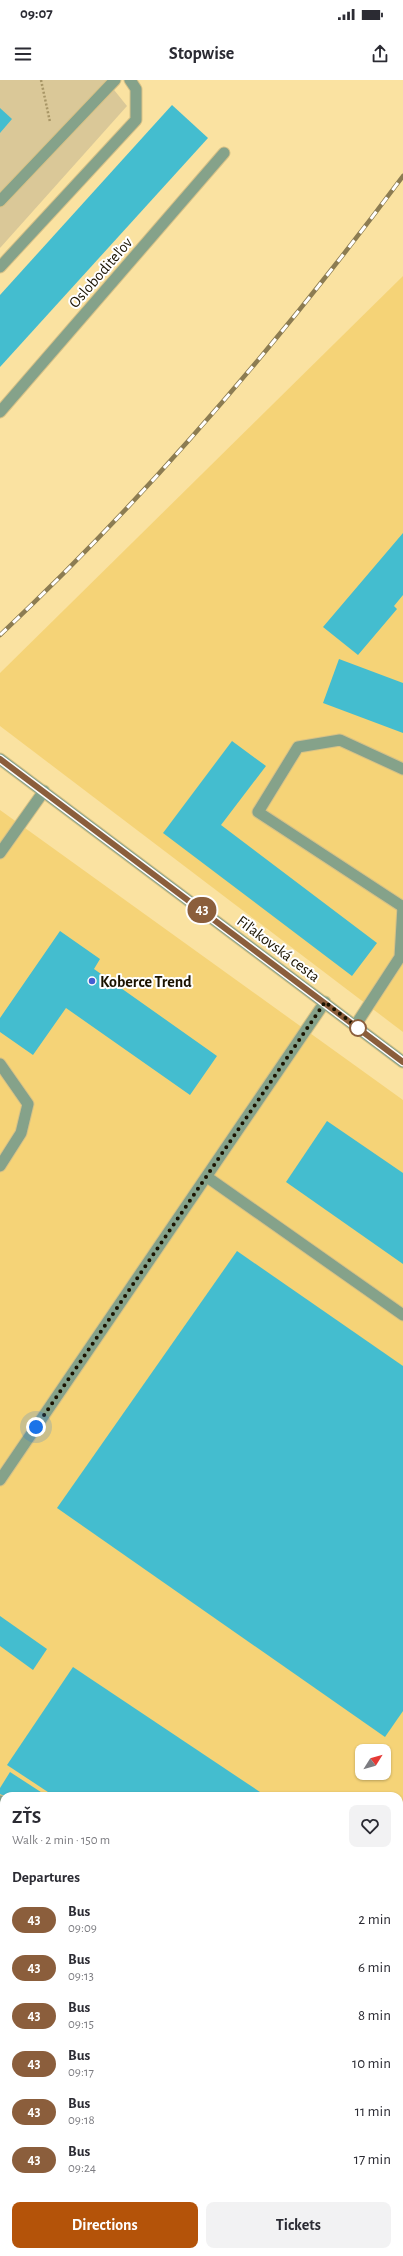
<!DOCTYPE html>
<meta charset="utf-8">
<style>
:root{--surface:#fff;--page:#f2f2f3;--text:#2b2b33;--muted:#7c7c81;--accent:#b45309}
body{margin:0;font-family:"Alegreya Sans",sans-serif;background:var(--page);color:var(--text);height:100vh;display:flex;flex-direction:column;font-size:15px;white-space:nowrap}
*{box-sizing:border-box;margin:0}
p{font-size:13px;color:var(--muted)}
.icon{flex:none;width:22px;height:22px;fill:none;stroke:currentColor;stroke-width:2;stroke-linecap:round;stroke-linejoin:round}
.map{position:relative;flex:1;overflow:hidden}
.drawer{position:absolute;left:0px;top:1712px;width:403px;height:464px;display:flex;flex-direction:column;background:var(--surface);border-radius:12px 12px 0 0;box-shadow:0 1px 3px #0004}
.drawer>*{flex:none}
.badge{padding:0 8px;border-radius:13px;font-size:14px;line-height:26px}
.needle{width:26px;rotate:53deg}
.fabs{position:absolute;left:355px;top:1664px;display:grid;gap:8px}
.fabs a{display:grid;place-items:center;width:36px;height:36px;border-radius:8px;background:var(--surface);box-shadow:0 1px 3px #0004;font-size:20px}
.you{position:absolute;width:20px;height:20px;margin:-10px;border:3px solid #fff;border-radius:50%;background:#1a73e8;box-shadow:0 0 0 6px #1a73e833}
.map>.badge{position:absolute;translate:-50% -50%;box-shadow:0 0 0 2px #fff}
h2{padding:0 12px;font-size:15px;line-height:36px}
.round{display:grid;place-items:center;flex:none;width:42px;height:42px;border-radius:8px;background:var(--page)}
.summary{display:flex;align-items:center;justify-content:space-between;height:68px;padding:0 12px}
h1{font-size:19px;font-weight:700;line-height:30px}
.primary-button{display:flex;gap:8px;margin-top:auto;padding:8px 12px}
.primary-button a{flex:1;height:46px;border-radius:8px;background:var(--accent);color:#fff;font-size:16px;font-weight:700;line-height:46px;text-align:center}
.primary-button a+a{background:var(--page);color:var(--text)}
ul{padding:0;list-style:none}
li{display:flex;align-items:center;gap:12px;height:48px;padding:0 12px}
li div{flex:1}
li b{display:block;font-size:15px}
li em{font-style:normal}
li .badge{min-width:44px;font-weight:700;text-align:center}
.status{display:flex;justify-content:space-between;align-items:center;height:28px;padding:0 20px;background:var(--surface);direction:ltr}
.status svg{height:11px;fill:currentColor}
header{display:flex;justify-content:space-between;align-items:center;height:52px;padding:0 12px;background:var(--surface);font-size:18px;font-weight:700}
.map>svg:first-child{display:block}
.built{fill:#f5d377;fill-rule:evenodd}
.green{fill:#dac898}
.building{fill:#44bdcf}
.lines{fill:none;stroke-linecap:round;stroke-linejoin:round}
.service-casing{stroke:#d6c187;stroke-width:13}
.minor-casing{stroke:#d6c187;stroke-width:13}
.tertiary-casing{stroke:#d6c187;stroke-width:13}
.path{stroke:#a89666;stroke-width:2.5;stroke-dasharray:2 2;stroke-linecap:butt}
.service{stroke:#85a28a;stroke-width:11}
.minor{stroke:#85a28a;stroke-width:11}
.tertiary{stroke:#85a28a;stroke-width:11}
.rail-casing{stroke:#8c7c52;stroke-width:4.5}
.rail{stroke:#fff;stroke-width:3;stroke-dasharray:9;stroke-linecap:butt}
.line-casing{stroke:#fff;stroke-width:9}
.line{stroke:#8b5e3c;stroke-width:6}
.walk{stroke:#1b1300;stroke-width:4;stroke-dasharray:0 7.2}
.poi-dot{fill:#455fd2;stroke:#fff;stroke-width:1.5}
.stop-dot{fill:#fff;stroke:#8b5e3c;stroke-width:2}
.labels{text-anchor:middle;stroke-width:4;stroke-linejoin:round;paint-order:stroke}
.street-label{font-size:16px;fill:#1b1300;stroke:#fff}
.poi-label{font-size:16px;font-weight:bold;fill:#1b1300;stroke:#fff;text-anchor:start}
</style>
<div class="status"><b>09:07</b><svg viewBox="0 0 49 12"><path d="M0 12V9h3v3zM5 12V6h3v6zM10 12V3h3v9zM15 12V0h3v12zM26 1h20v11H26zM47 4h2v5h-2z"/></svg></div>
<header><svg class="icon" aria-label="menu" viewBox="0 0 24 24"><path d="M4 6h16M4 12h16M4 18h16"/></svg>Stopwise<svg class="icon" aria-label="share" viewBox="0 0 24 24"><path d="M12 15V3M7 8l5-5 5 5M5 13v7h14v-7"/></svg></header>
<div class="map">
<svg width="403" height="2176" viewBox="0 0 403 2176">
<rect width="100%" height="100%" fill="#fae2a1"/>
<g class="built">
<path d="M403,196v756l-403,-306v-53z"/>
<path d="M0,730l403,290v1156h-403zM362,1671h22v22h-22zM4,1716h395v456h-395z"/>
</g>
<path class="green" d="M0,0h106l21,26 -127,142z"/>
<g class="building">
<path d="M172,25l36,33 -208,229v-72z"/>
<path d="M0,28l12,11 -12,14z"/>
<path d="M403,453v62l-9,11 3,3 -39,46 -35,-28z"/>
<path d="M339,579l64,24v50l-80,-30z"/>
<path d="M232,661l34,25 -45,59 156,118 -25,33 -189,-143z"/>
<path d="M60,851l40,28 -6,10 123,87 -27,39 -124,-87 -33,47 -33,-23v-14z"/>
<path d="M327,1041l76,52v91l-117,-82z"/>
<path d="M237,1171l166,115v345l-18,26 -328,-229z"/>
<path d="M0,1536l47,33 -14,21 -33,-24z"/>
<path d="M73,1587l193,129h-212l-47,-31z"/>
<path d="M10,1692l37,24 -43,1 -4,-3v-6z"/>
<path d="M0,1795l4,3v44l-4,-3z"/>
<path d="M402,1863h1v148l-4,-1v-122z"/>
<path d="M4,2043v13l-4,-12z"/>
<path d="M399,2071l4,3v12l-4,6z"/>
<path d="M56,2172h43l-2,4h-44z"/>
<path d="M337,2172h30l-3,4h-21z"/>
</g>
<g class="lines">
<defs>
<g id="service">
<path d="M0,187l136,-147v-31l-6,-9"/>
<path d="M0,773l44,-62"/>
<path d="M403,827l-145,-95 40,-65 42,-7 63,29"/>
<path d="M355,946l45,-69 3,-51"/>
<path d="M0,984l28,40 -7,29 -21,33"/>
<path d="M207,1097l196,138"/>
<path d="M0,1400l325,-478"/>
<path d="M0,1721l4,3"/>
<path d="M399,1774l4,-6"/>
<path d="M147,2176l3,-4"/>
<path d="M402,2176l1,-1"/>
</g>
<g id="minor">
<path d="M0,121l115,-121"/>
<path d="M0,332l224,-259"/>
</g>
<path id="tertiary" d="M0,679l403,303"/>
</defs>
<use href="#service" class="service-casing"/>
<use href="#minor" class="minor-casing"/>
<use href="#tertiary" class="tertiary-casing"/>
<path class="path" d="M41,0l9,42"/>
<use href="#service" class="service"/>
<use href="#minor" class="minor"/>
<use href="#tertiary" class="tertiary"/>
<defs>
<path id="rail" d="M0,555c148,-139 282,-296 403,-459"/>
</defs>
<use href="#rail" class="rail-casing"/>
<use href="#rail" class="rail"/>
</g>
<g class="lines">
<defs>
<path id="line" d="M0,679l403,303"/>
</defs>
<use href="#line" class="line-casing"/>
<use href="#line" class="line"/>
<path class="walk" d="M36,1347l289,-425 33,26"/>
</g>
<circle class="poi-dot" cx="92" cy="901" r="4"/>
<circle class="stop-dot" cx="358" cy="948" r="8"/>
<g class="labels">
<g class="street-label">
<text transform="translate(100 192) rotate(-49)" y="6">Osloboditeľov</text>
<text transform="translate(279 868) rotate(37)" y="6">Fiľakovská cesta</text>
</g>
<g class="poi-label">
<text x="100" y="907">Koberce Trend</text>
</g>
</g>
</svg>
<div class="fabs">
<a><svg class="needle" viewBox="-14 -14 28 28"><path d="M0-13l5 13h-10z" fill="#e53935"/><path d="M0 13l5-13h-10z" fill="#7c7c81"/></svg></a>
</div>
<div class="you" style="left:36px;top:1347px"></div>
<b class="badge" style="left:202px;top:830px;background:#8b5e3c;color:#fff">43</b>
<section class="drawer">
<div class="summary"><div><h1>ZŤS</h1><p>Walk · 2 min · 150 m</p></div><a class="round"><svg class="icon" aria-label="heart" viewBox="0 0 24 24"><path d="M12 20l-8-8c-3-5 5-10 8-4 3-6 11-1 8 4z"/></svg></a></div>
<h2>Departures</h2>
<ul>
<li><span class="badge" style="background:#8b5e3c;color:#fff">43</span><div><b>Bus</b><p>09:09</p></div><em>2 min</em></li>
<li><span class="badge" style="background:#8b5e3c;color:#fff">43</span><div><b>Bus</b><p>09:13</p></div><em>6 min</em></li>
<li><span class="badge" style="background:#8b5e3c;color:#fff">43</span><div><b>Bus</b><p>09:15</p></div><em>8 min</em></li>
<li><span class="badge" style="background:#8b5e3c;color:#fff">43</span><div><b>Bus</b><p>09:17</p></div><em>10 min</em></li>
<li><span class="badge" style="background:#8b5e3c;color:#fff">43</span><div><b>Bus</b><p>09:18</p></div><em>11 min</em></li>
<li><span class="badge" style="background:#8b5e3c;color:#fff">43</span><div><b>Bus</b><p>09:24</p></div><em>17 min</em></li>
</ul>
<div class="primary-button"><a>Directions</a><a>Tickets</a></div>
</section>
</div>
